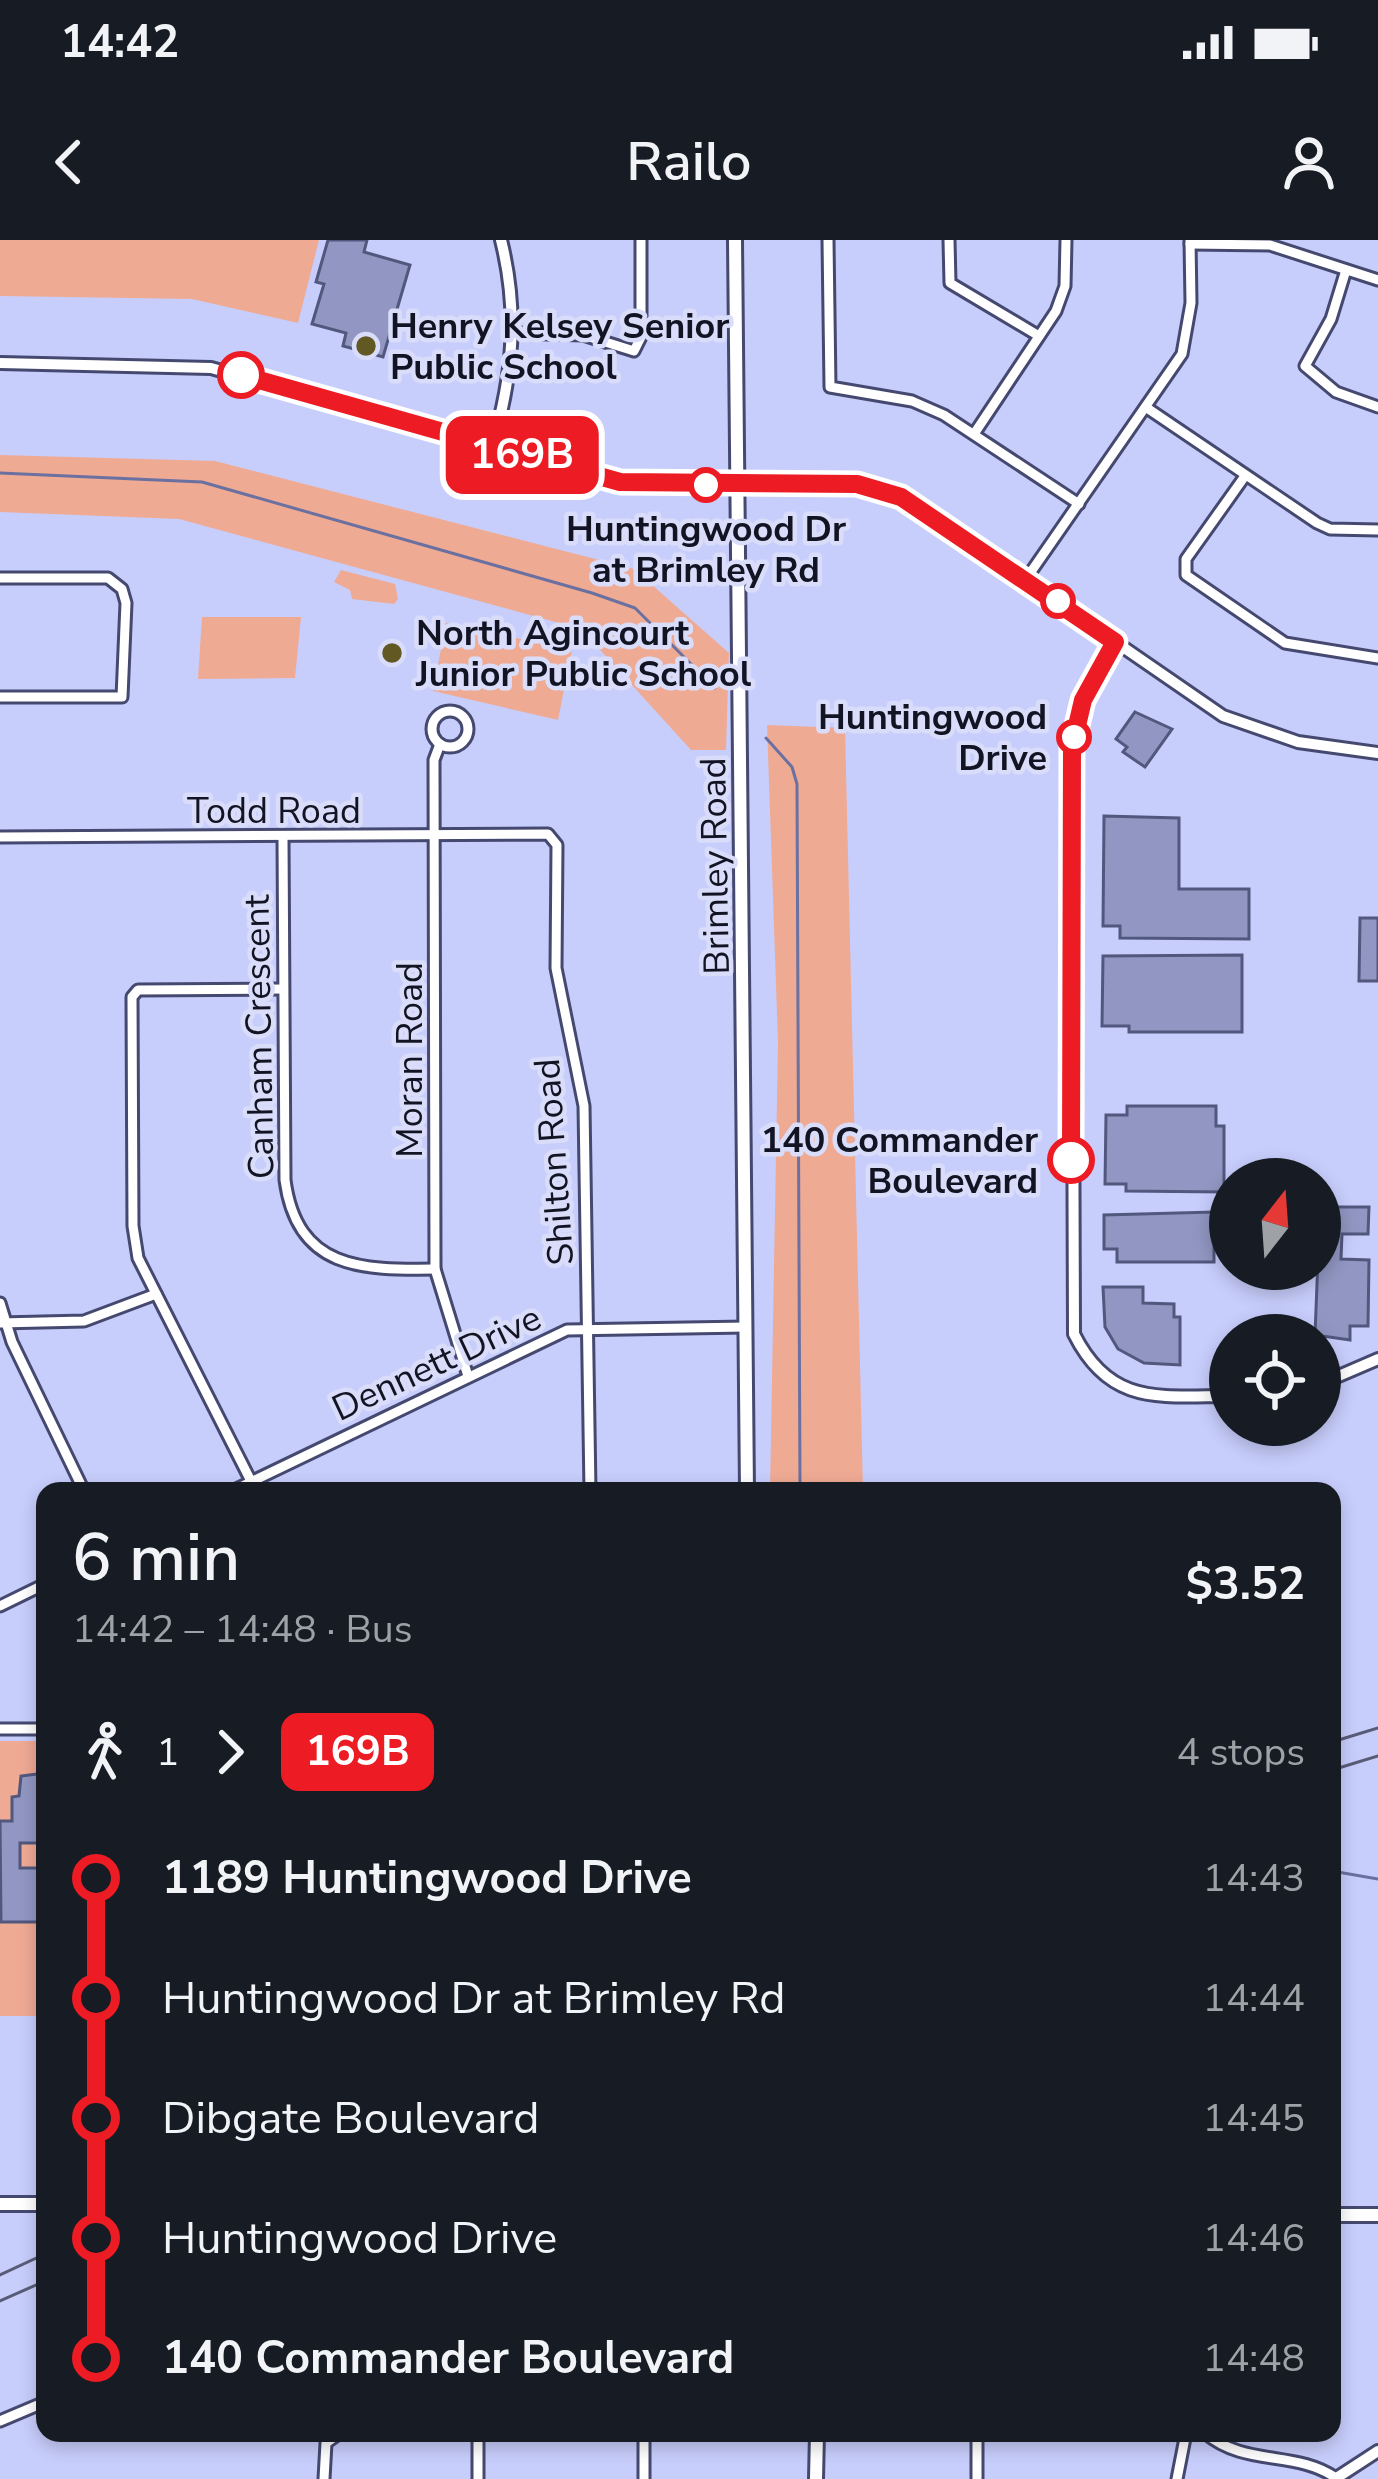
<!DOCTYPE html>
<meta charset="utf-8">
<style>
:root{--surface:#171b24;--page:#242831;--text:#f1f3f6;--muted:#9ea1a6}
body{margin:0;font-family:"Nunito Sans",sans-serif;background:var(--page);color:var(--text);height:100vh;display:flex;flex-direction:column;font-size:45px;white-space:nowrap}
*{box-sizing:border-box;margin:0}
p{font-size:39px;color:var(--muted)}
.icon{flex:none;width:66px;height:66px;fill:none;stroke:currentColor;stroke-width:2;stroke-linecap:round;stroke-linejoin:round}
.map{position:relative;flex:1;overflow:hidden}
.drawer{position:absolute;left:36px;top:1242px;width:1305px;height:960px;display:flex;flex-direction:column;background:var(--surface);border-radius:24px;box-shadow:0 6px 18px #0003}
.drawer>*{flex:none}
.badge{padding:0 24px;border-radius:18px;font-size:42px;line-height:78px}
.needle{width:78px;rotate:17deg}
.fabs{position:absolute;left:1209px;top:918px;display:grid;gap:24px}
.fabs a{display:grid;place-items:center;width:132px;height:132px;border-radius:50%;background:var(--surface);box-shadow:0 6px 18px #0003;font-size:60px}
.map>.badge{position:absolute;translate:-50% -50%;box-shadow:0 0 0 6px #fff}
.legs{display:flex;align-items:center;gap:18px;height:132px;padding:0 36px;font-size:39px}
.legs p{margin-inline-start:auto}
.head{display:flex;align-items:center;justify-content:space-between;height:204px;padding:0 36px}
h1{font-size:66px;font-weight:600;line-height:90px}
ul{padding:0 36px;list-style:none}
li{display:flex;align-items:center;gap:42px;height:120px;font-size:45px}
li i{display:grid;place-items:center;width:18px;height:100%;margin:0 15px;background:currentColor}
li i::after{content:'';width:30px;height:30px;margin:-15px;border:9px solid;border-radius:50%;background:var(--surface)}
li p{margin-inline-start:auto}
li:first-child i{background:linear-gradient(#0000 50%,currentColor 0)}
li:last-child i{background:linear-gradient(currentColor 50%,#0000 0)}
.status{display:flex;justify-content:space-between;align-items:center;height:84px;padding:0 60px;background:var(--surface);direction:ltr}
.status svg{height:33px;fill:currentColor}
header{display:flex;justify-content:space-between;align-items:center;height:156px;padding:0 36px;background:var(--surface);font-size:54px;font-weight:600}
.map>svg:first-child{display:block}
.green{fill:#efaa94}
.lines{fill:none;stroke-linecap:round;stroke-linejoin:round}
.stream{stroke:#6a70a0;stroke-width:3}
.building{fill:#9197c2;stroke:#52577e;stroke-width:3}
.minor-casing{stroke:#45496f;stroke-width:15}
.tertiary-casing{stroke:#45496f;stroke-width:16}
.secondary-casing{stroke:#45496f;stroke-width:18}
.minor{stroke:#fff;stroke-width:9}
.tertiary{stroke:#fff;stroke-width:10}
.secondary{stroke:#fff;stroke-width:12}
.rail{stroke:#585c77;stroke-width:3}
.line-1-casing{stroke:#fff;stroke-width:27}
.line-1{stroke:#ed1c24;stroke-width:18}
.poi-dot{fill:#625824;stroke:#d9ddf9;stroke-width:4.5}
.stop-1-dot{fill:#fff;stroke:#ed1c24;stroke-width:6}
.labels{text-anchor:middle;stroke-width:9;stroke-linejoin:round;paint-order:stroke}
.poi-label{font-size:36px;font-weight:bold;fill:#121423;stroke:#d9ddf9;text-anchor:start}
.stop-label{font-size:36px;font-weight:bold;fill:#121423;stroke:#d9ddf9;text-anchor:end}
.street-label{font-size:36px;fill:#121423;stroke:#d9ddf9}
</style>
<div class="status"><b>14:42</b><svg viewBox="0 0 49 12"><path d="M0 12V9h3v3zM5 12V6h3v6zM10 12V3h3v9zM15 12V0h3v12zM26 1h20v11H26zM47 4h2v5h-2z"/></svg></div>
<header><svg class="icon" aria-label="back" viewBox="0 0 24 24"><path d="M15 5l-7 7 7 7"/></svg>Railo<svg class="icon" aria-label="person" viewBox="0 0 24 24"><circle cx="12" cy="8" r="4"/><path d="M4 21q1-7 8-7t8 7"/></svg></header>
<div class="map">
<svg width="1378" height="2239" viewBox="0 0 1378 2239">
<rect width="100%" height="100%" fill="#c8cefc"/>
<g class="green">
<path d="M0,0h319l-21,83 -106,-24 -192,-3z"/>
<path d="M0,215l215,6 419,108 95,84 -3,97h-35l-110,-121 -402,-110 -179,-7z"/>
<path d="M341,330l54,14 3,15 -4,5 -42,-5 -2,-9 -16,-8z"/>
<path d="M202,377h99l-6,61 -97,1z"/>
<path d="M446,383l126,27 -14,70 -125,-29z"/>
<path d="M767,485l78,3 18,763h-93l8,-449z"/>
<rect x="0" y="1501" width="45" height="275"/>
</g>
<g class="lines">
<g class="stream">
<path d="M0,233l202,9 390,111 43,15 80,80"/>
<path d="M766,498l26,29 5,17 3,707"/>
<path d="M1332,1631l46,8"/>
</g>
</g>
<g class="building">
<path d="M328,0h39l-3,12 46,13 -27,92 -40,-11 3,-13 -34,-9 12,-40 -8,-2z"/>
<path d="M1135,472l37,17 -27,38 -22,-15 4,-5 -11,-8z"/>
<path d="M1104,576l75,2v71h70v50l-129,-1v-12h-17z"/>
<path d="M1360,678h18v63h-19z"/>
<path d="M1242,715v77h-113v-6h-27l1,-70z"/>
<path d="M1127,866h89v20h8v66l-98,-1v-7h-21l1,-69h21z"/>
<path d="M1320,967h49l-1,27h-26l-1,25 28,1 -1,66h-18v14l-35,-5z"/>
<path d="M1214,972v50h-97v-13h-13v-34z"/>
<path d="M1103,1047h40v16l31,1v13h6v48l-36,-2 -26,-14 -13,-22z"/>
<path d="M45,1533v70h-25v25h18v-8h7v62h-44l-1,-101h12v-24l7,-1 2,-20z"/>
</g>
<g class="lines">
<defs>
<g id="minor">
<path d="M828,0l2,147 82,14 32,14 135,89"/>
<path d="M949,0l1,43 89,53"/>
<path d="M1190,4l80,1 108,35"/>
<path d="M1346,30l-15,49 -26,47 31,26 42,15"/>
<path d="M512,93l71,2 51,16 7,-14v-97"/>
<path d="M1147,168l170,115 13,6 48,1"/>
<path d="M976,191l80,-120 9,-25 1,-46"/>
<path d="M1245,236l-59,83v16l99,68 93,15"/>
<path d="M0,338h108l14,11 4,14 -4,94h-122"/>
<path d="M1026,339l156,-225 9,-51 -1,-63"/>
<circle cx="450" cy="489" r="18"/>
<path d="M440,504l-6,16 1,509 32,104"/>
<path d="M0,597l548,-3 9,11 -1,123 28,138 6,385"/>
<path d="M283,598l2,342c12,90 77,90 150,89"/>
<path d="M0,1063l12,39 72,149"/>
<path d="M0,1083l84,-2 72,-27"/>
<path d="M232,1251l335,-161 179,-3"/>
<path d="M256,1251l-118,-233 -5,-32 -1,-229 6,-7 145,-1"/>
<path d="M0,1366l45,-22"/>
<path d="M0,1489h45"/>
<path d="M0,2181l45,-19"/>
<path d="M1205,2193c40,34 91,17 131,45"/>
<path d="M324,2239l2,-36 14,-10"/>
<path d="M478,2239v-46"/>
<path d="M644,2239v-46"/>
<path d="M977,2239v-46"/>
<path d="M1177,2239l9,-46"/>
</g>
<g id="tertiary">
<path d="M0,123l211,5 409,114 237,2 44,13 52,33 270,186 75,26 80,11"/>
<path d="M492,207c21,-71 27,-135 9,-207"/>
<path d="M1115,402l-32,58 -11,47 2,587c36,72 85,62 156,62"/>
<path d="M1320,1144l58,-25"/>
<path d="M1335,2239l43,-28"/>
</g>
<g id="secondary">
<path d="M735,0l12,1251"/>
<path d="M0,1964h45"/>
<path d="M1332,1975h46"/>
<path d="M816,2239l1,-46"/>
</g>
</defs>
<use href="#minor" class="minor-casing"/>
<use href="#tertiary" class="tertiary-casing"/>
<use href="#secondary" class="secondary-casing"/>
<use href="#minor" class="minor"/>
<use href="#tertiary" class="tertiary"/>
<use href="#secondary" class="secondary"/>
<g class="rail">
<path d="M1332,1502l46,-14"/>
<path d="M1332,1530l46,-14"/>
<path d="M0,2035l45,-21"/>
<path d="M0,2061l45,-20"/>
</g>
</g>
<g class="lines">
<defs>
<path id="line-1" d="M241,135l379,107 237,2 44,13 214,145 -32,58 -11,47 -1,413"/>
</defs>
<use href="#line-1" class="line-1-casing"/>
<use href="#line-1" class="line-1"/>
</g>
<g class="poi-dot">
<circle cx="366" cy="106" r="12"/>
<circle cx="392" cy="413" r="12"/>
</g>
<g class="stop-1-dot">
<circle cx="241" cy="135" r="21"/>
<circle cx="706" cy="245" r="15"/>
<circle cx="1058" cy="361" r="15"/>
<circle cx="1074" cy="497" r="15"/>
<circle cx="1071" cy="920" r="21"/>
</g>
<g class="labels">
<g class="poi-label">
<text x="390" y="98">Henry Kelsey Senior<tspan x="390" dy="41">Public School</tspan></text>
<text x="416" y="405">North Agincourt<tspan x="416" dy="41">Junior Public School</tspan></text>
</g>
<g class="stop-label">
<text x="706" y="301" text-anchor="middle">Huntingwood Dr<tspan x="706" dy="41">at Brimley Rd</tspan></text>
<text x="1047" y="489">Huntingwood<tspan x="1047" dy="41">Drive</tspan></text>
<text x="1038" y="912">140 Commander<tspan x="1038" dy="41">Boulevard</tspan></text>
</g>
<g class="street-label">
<text x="274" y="583">Todd Road</text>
<text transform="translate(714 626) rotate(-91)" y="13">Brimley Road</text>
<text transform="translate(258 797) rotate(-91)" y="13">Canham Crescent</text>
<text transform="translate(409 820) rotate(-90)" y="13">Moran Road</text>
<text transform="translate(553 922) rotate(-94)" y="13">Shilton Road</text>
<text transform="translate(436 1122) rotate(-25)" y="13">Dennett Drive</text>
</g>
</g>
</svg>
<div class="fabs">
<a><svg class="needle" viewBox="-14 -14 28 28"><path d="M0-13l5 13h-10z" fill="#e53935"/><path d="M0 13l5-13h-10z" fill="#9ea1a6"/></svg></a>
<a><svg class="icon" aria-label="locate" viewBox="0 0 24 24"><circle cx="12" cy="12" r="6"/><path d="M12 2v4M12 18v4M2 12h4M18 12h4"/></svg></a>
</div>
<b class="badge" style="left:522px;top:215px;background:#ed1c24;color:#fff">169B</b>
<section class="drawer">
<div class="head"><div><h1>6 min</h1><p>14:42 – 14:48 · Bus</p></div><b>$3.52</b></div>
<div class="legs"><svg class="icon" aria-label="walk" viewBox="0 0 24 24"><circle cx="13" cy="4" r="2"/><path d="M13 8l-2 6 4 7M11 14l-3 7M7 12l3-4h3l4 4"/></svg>1<svg class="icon" aria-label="forward" viewBox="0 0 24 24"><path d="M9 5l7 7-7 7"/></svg><b class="badge" style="background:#ed1c24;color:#fff">169B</b><p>4 stops</p></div>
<ul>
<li><i style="color:#ed1c24"></i><b>1189 Huntingwood Drive</b><p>14:43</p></li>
<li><i style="color:#ed1c24"></i><span>Huntingwood Dr at Brimley Rd</span><p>14:44</p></li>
<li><i style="color:#ed1c24"></i><span>Dibgate Boulevard</span><p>14:45</p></li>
<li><i style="color:#ed1c24"></i><span>Huntingwood Drive</span><p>14:46</p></li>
<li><i style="color:#ed1c24"></i><b>140 Commander Boulevard</b><p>14:48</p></li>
</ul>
</section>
</div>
